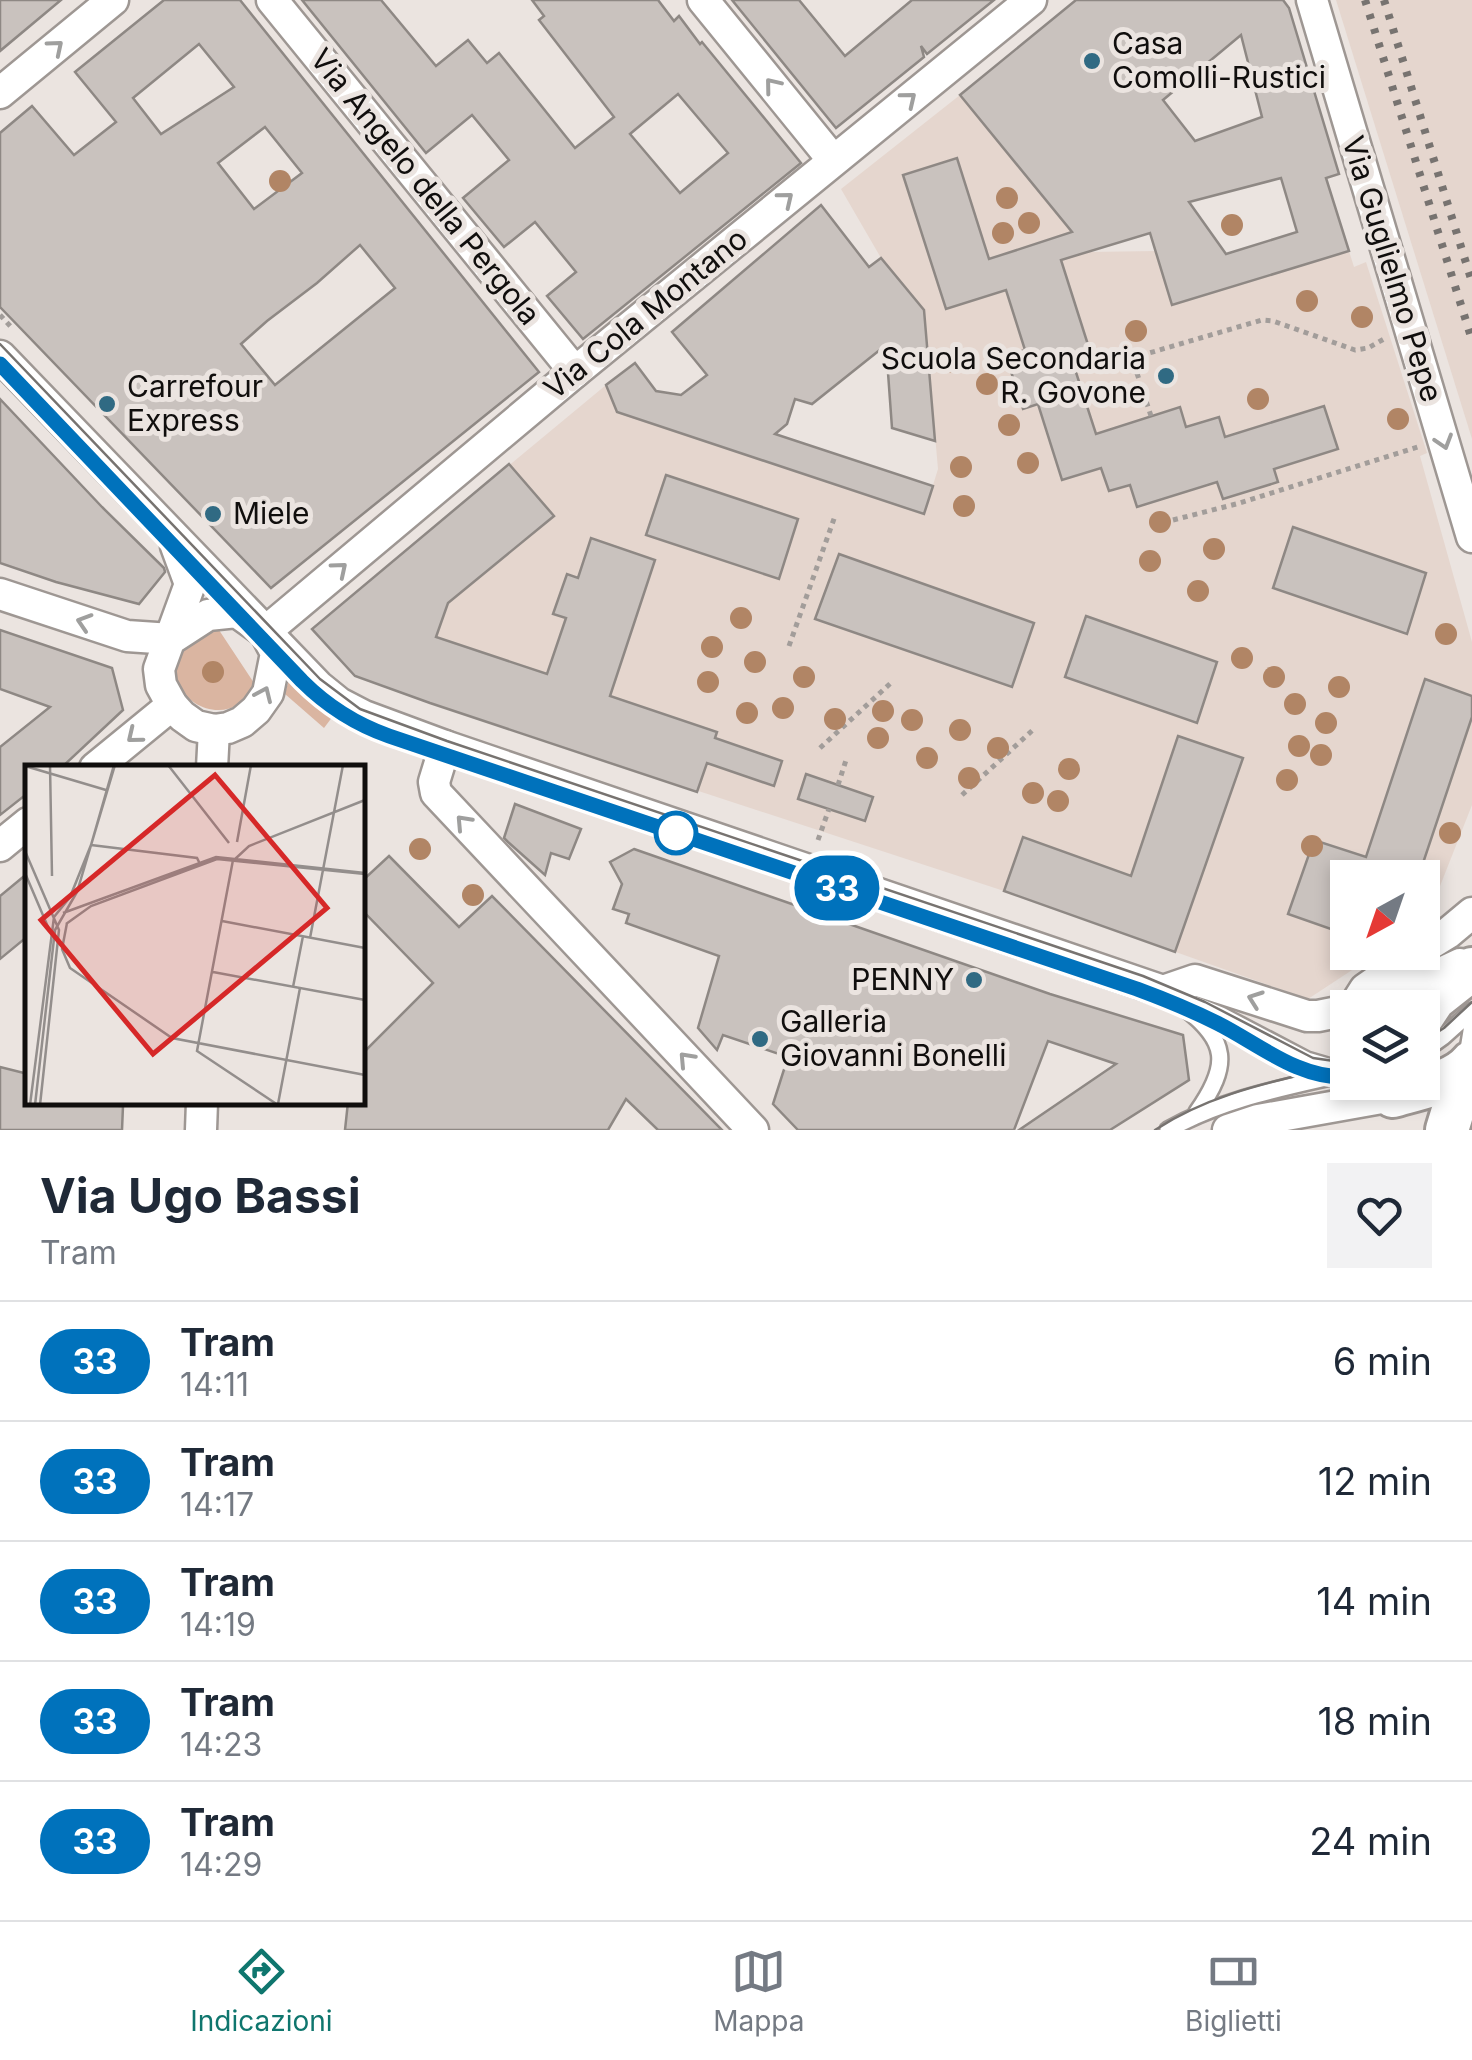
<!DOCTYPE html>
<html lang="it">
<style>
:root{--surface:#fff;--page:#f2f2f3;--text:#1f2937;--muted:#747a83;--line:#e0e1e3;--accent:#0f766e}
body{margin:0;font-family:Inter,sans-serif;background:var(--page);color:var(--text);height:100vh;display:flex;flex-direction:column;font-size:38px;white-space:nowrap}
*{box-sizing:border-box;margin:0}
p{font-size:32px;color:var(--muted)}
.icon{flex:none;width:55px;height:55px;fill:none;stroke:currentColor;stroke-width:2;stroke-linecap:round;stroke-linejoin:round}
.map{position:relative;height:1130px;overflow:hidden}
.details{display:flex;flex-direction:column;background:var(--surface);flex:1}
.details>*{flex:none}
.badge{padding:0 20px;border-radius:32px;font-size:35px;line-height:65px}
.needle{width:65px;rotate:220deg}
.fabs{position:absolute;left:1330px;top:860px;display:grid;gap:20px}
.fabs a{display:grid;place-items:center;width:110px;height:110px;border-radius:0px;background:var(--surface);box-shadow:0 5px 15px #0003;font-size:50px}
.map>.badge{position:absolute;translate:-50% -50%;box-shadow:0 0 0 5px #fff}
.round{display:grid;place-items:center;flex:none;width:105px;height:105px;border-radius:0px;background:var(--page)}
.overview{display:flex;align-items:center;justify-content:space-between;height:170px;padding:0 40px}
h1{font-size:48px;font-weight:700;line-height:75px}
ul{padding:0;list-style:none}
li{display:flex;align-items:center;gap:30px;height:120px;padding:0 40px;border-top:2px solid var(--line)}
li div{flex:1}
li b{display:block;font-size:38px}
li em{font-style:normal}
li .badge{min-width:110px;font-weight:700;text-align:center}
.tab-bar{display:flex;justify-content:space-around;align-items:center;height:140px;border-top:2px solid var(--line);background:var(--surface);font-size:28px;color:var(--muted)}
.tab-bar a{display:grid;justify-items:center;gap:5px}
.tab-bar .on{color:var(--accent)}
.map>svg:first-child{display:block}
.built{fill:#e5d6ce}
.green{fill:#dab5a1}
.building{fill:#c9c2be;stroke:#8e8884;stroke-width:2.5;fill-rule:evenodd}
.lines{fill:none;stroke-linecap:round;stroke-linejoin:round}
.lane-casing{stroke:#9e9793;stroke-width:20}
.street-casing{stroke:#9e9793;stroke-width:35}
.secondary-casing{stroke:#9e9793;stroke-width:48}
.path{stroke:#a29d9a;stroke-width:5;stroke-dasharray:5 5;stroke-linecap:butt}
.lane{stroke:#fff;stroke-width:15}
.street{stroke:#fff;stroke-width:30}
.secondary{stroke:#fff;stroke-width:42}
.tram{stroke:#777370;stroke-width:2.5}
.rail{stroke:#777370;stroke-width:8;stroke-dasharray:5 10;stroke-linecap:butt}
.tree{fill:#b18565}
.oneway{stroke:#9f9f9e}
.line-casing{stroke:#fff;stroke-width:22}
.line{stroke:#0072bc;stroke-width:15}
.poi-dot{fill:#306a83;stroke:#ebe4e0;stroke-width:4}
.stop-dot{fill:#fff;stroke:#0072bc;stroke-width:5}
.labels{text-anchor:middle;stroke-width:10;stroke-linejoin:round;paint-order:stroke}
.poi-label{font-size:30px;fill:#100e0d;stroke:#ebe4e0;text-anchor:start}
.street-label{font-size:30px;fill:#100e0d;stroke:#ebe4e0}
.inset-road{fill:none;stroke:#938e8c;stroke-width:2.5}
.view{fill:#d62828;fill-opacity:0.15;stroke:#d62828;stroke-width:5}
.inset-edge{fill:none;stroke:#100e0d;stroke-width:5}
</style>
<div class="map">
<svg width="1472" height="1130" viewBox="0 0 1472 1130">
<rect width="100%" height="100%" fill="#ebe4e0"/>
<g class="built">
<path d="M1336,0h136v439z"/>
<path d="M960,95l128,157 68,-1 16,54 177,-54 5,16 12,-5 61,191 -7,3 52,186v163l-45,114 -4,3 -1,-44h-74v74l30,1 -70,46 -304,-108 -574,-188 -75,-27 -43,-47 294,-244 11,27 307,102 14,-45 -14,-159 -43,-52 -40,-69z"/>
</g>
<g class="green">
<path d="M215,624l41,62c-5,7 -9,14 -16,18 -41,24 -88,-29 -53,-63 7,-7 19,-12 28,-17z"/>
<path d="M290,675l43,41 -9,12 -39,-34z"/>
</g>
<g class="building">
<path d="M0,0h61l-61,51z"/>
<path d="M164,0h76l299,372 -268,216 -271,-281v-174l32,-27 42,49 42,-33 -41,-50zM199,44l35,43 -73,47 -28,-36zM265,127l37,46 -48,36 -36,-46zM360,245l35,43 -120,97 -34,-41 26,-23 50,-38z"/>
<path d="M302,0h79l55,66 32,-26 19,23 12,-10 76,95 39,-31 -75,-97 5,-4 -12,-16h126l16,21 5,-5 21,28 2,-2 99,121 -218,176 -36,-43 29,-24 -41,-50 -31,25 -41,-49 46,-38 -37,-45 -46,38zM678,94l50,59 -48,40 -50,-59z"/>
<path d="M732,0h67l46,56 67,-56h82l-67,54 -6,-8 3,11 -88,71z"/>
<path d="M1076,0h207l6,8 50,166 -13,4 23,73 -177,54 -22,-72 -89,27 29,91 -19,6 25,77 84,-27 6,20 33,-10 6,20 99,-31 14,43 -64,20 4,13 -55,17 -6,-17 -80,25 -7,-22 -21,6 -8,-23 -39,12 -24,-76 -15,5 -17,-53 19,-6 -19,-60 -60,19 -43,-134 54,-17 32,101 83,-27 -112,-137zM1241,35l21,82 -67,24 -32,-41zM1281,178l16,54 -71,22 -37,-52z"/>
<path d="M821,205l48,62 12,-9 43,52 11,131 -43,-13 -6,-83 -74,59 -17,-5 -8,25 -12,10 158,52 -9,28 -307,-102 -11,-27 29,-22 21,28 25,4 26,-20 -35,-43z"/>
<path d="M0,399l102,108 62,61 1,4 -26,32 -83,-22 -56,-19z"/>
<path d="M509,464l45,52 -106,87 -12,34 111,37 19,-56 -13,-4 14,-40 11,4 13,-40 64,22 -45,136 107,36 -2,6 67,23 -8,25 -67,-23 -10,29 -267,-89 -75,-27 -43,-47z"/>
<path d="M666,475l132,44 -19,60 -133,-44z"/>
<path d="M1293,527l133,46 -19,61 -134,-46z"/>
<path d="M839,554l195,69 -22,64 -197,-68z"/>
<path d="M1086,616l131,46 -20,61 -132,-46z"/>
<path d="M0,630l112,38 11,42 -62,58h-33v25l-28,22v-68l50,-40 -50,-18z"/>
<path d="M1425,679l47,17v21l-54,161h-70v57l-60,-21 26,-74 52,17z"/>
<path d="M1178,736l65,22 -68,194 -171,-61 19,-54 108,39z"/>
<path d="M806,774l67,23 -8,24 -67,-22z"/>
<path d="M515,804l66,25 -12,30 -18,-6 -6,22 -37,-33 -4,-4z"/>
<path d="M634,849l416,145 133,41 6,45 -79,50h-91l97,-66 -68,-23 -34,89h-216l-25,-26 15,-47 -65,-22 -6,15 -19,-22 21,-72 -93,-33 3,-9 -16,-5 9,-25 -12,-22z"/>
<path d="M389,856l70,71 33,-31 230,234h-64l-32,-31 -18,31h-263l3,-28h14v-48l71,-71 -71,-73v-29z"/>
<path d="M28,873v63l-28,23v-63z"/>
<path d="M0,1067l28,7v28l95,4 -1,24h-122z"/>
</g>
<g class="lines">
<defs>
<g id="lane">
<path d="M1167,993l54,22 86,45 41,12"/>
<path d="M1182,1006c47,35 48,59 15,106"/>
<path d="M1422,1052l21,-15 29,-26"/>
<path d="M1466,1062l6,-37"/>
<path d="M1168,1130c55,-31 115,-42 176,-56"/>
</g>
<g id="street">
<path d="M272,0l303,372"/>
<path d="M703,0l130,160"/>
<path d="M1312,0l160,537"/>
<path d="M0,93l113,-93"/>
<path d="M0,356l318,330 21,17 25,13 81,30 718,245 32,-11 112,36h11l30,-6"/>
<path d="M0,594l127,42 44,3"/>
<path d="M265,632l310,-260 456,-372"/>
<path d="M171,639l37,-24 29,-3 28,20 11,21 -8,40 -12,17 -14,12 -14,6 -14,2 -18,-4 -14,-10 -10,-11 -11,-20 -2,-16 31,-85 -14,-38"/>
<path d="M445,746l-11,36 2,11 317,337"/>
<path d="M95,768l77,-63"/>
<path d="M212,768l2,-38"/>
<path d="M0,846l28,-23"/>
<path d="M1422,949l26,-16 24,-20"/>
<path d="M1353,1008l12,-19 53,-37"/>
<path d="M1357,1008l37,-13 66,-31"/>
<path d="M201,1130l1,-28"/>
<path d="M1228,1130l30,-10 135,-24"/>
</g>
<g id="secondary">
<path d="M1422,1017l12,-18 38,-30"/>
<path d="M1393,1096c25,-8 62,-13 79,-34"/>
<path d="M1447,1130l18,-59"/>
</g>
</defs>
<use href="#lane" class="lane-casing"/>
<use href="#street" class="street-casing"/>
<use href="#secondary" class="secondary-casing"/>
<g class="path">
<path d="M0,315l13,14"/>
<path d="M1151,416l-19,-58 130,-38 11,1 82,29 13,-2 16,-9"/>
<path d="M1173,520l67,-17 178,-56"/>
<path d="M789,646l46,-130"/>
<path d="M820,748l73,-67"/>
<path d="M838,785l9,-28"/>
<path d="M962,795l73,-67"/>
<path d="M818,840l11,-31"/>
</g>
<use href="#lane" class="lane"/>
<use href="#street" class="street"/>
<use href="#secondary" class="secondary"/>
<g class="tram">
<path d="M0,344l320,335 40,30 87,32 696,235 62,26 108,56 35,5"/>
<path d="M1236,1033l62,35 28,8"/>
<path d="M1422,1042l22,-14 28,-26"/>
<path d="M1155,1130c49,-32 102,-45 158,-58"/>
</g>
<g class="rail">
<path d="M1365,0l107,340"/>
<path d="M1384,0l88,282"/>
</g>
</g>
<g class="tree">
<circle cx="280" cy="181" r="11"/>
<circle cx="1007" cy="198" r="11"/>
<circle cx="1029" cy="223" r="11"/>
<circle cx="1232" cy="225" r="11"/>
<circle cx="1003" cy="233" r="11"/>
<circle cx="1307" cy="301" r="11"/>
<circle cx="1362" cy="317" r="11"/>
<circle cx="1136" cy="331" r="11"/>
<circle cx="947" cy="362" r="11"/>
<circle cx="987" cy="384" r="11"/>
<circle cx="1258" cy="399" r="11"/>
<circle cx="1398" cy="419" r="11"/>
<circle cx="1009" cy="425" r="11"/>
<circle cx="1028" cy="463" r="11"/>
<circle cx="961" cy="467" r="11"/>
<circle cx="964" cy="506" r="11"/>
<circle cx="1160" cy="522" r="11"/>
<circle cx="1214" cy="549" r="11"/>
<circle cx="1150" cy="561" r="11"/>
<circle cx="1198" cy="591" r="11"/>
<circle cx="741" cy="618" r="11"/>
<circle cx="1446" cy="634" r="11"/>
<circle cx="712" cy="647" r="11"/>
<circle cx="1242" cy="658" r="11"/>
<circle cx="755" cy="662" r="11"/>
<circle cx="213" cy="672" r="11"/>
<circle cx="804" cy="677" r="11"/>
<circle cx="1274" cy="677" r="11"/>
<circle cx="708" cy="682" r="11"/>
<circle cx="1339" cy="687" r="11"/>
<circle cx="1295" cy="704" r="11"/>
<circle cx="783" cy="708" r="11"/>
<circle cx="883" cy="711" r="11"/>
<circle cx="747" cy="713" r="11"/>
<circle cx="835" cy="719" r="11"/>
<circle cx="912" cy="720" r="11"/>
<circle cx="1326" cy="723" r="11"/>
<circle cx="960" cy="730" r="11"/>
<circle cx="878" cy="738" r="11"/>
<circle cx="1299" cy="746" r="11"/>
<circle cx="998" cy="748" r="11"/>
<circle cx="1321" cy="755" r="11"/>
<circle cx="927" cy="758" r="11"/>
<circle cx="1069" cy="769" r="11"/>
<circle cx="969" cy="778" r="11"/>
<circle cx="1287" cy="780" r="11"/>
<circle cx="1033" cy="793" r="11"/>
<circle cx="1058" cy="801" r="11"/>
<circle cx="1450" cy="833" r="11"/>
<circle cx="1312" cy="846" r="11"/>
<circle cx="420" cy="849" r="11"/>
<circle cx="473" cy="895" r="11"/>
</g>
<defs><path id="oneway-chevron" d="M-2-3.5L2.5 0L-2 3.5" fill="none" stroke-width="1.6" stroke-linecap="round" stroke-linejoin="round" transform="scale(2.5)"/></defs>
<g class="oneway">
<use href="#oneway-chevron" transform="translate(56 47) rotate(-40)"/>
<use href="#oneway-chevron" transform="translate(772 85) rotate(-129)"/>
<use href="#oneway-chevron" transform="translate(909 99) rotate(-39)"/>
<use href="#oneway-chevron" transform="translate(786 199) rotate(-39)"/>
<use href="#oneway-chevron" transform="translate(1444 442) rotate(73)"/>
<use href="#oneway-chevron" transform="translate(340 569) rotate(-40)"/>
<use href="#oneway-chevron" transform="translate(84 622) rotate(-162)"/>
<use href="#oneway-chevron" transform="translate(264 694) rotate(-66)"/>
<use href="#oneway-chevron" transform="translate(134 736) rotate(141)"/>
<use href="#oneway-chevron" transform="translate(463 822) rotate(-133)"/>
<use href="#oneway-chevron" transform="translate(1255 999) rotate(-160)"/>
<use href="#oneway-chevron" transform="translate(686 1059) rotate(-133)"/>
</g>
<g class="lines">
<defs>
<path id="line" d="M0,364l302,317c26,26 53,43 87,55l748,253c27,10 54,21 80,34 42,21 81,56 131,54"/>
</defs>
<use href="#line" class="line-casing"/>
<use href="#line" class="line"/>
</g>
<g class="poi-dot">
<circle cx="1092" cy="61" r="10"/>
<circle cx="1166" cy="376" r="10"/>
<circle cx="107" cy="404" r="10"/>
<circle cx="213" cy="514" r="10"/>
<circle cx="974" cy="980" r="10"/>
<circle cx="760" cy="1039" r="10"/>
</g>
<circle class="stop-dot" cx="676" cy="833" r="20"/>
<g class="labels">
<g class="poi-label">
<text x="1112" y="54">Casa<tspan x="1112" dy="34">Comolli-Rustici</tspan></text>
<text x="1146" y="369" text-anchor="end">Scuola Secondaria<tspan x="1146" dy="34">R. Govone</tspan></text>
<text x="127" y="397">Carrefour<tspan x="127" dy="34">Express</tspan></text>
<text x="233" y="524">Miele</text>
<text x="954" y="990" text-anchor="end">PENNY</text>
<text x="780" y="1032">Galleria<tspan x="780" dy="34">Giovanni Bonelli</tspan></text>
</g>
<g class="street-label">
<text transform="translate(425 187) rotate(51)" y="10">Via Angelo della Pergola</text>
<text transform="translate(1392 269) rotate(73)" y="10">Via Guglielmo Pepe</text>
<text transform="translate(646 314) rotate(-39)" y="10">Via Cola Montano</text>
</g>
</g>
<g transform="translate(25 765)">
<rect width="340" height="340" fill="#ebe4e0"/>
<path class="inset-road" d="M25,0l2,111M143,0l61,78M0,1l81,24M212,77l14,-77M66,80l106,13 3,6M0,86l34,79 -19,175M208,95l-36,191 81,54M209,95l15,-14 116,-46M0,108l23,54M38,148l153,-56 149,16M29,152l16,-20 21,-52 23,-80M197,156l143,27M42,158l-5,26 8,19 102,70 193,37M41,159l25,-18 126,-47 148,15M285,173l33,-173M188,207l152,28M268,222l10,-51M253,339l22,-116M5,340l24,-188M10,340l20,-175 22,-38 38,-127"/>
<path class="view" d="M190,10l112,133 -174,146 -112,-134z"/>
<rect width="340" height="340" class="inset-edge"/>
</g>
</svg>
<div class="fabs">
<a><svg class="needle" viewBox="-14 -14 28 28"><path d="M0-13l5 13h-10z" fill="#e53935"/><path d="M0 13l5-13h-10z" fill="#747a83"/></svg></a>
<a><svg class="icon" aria-label="layers" viewBox="0 0 24 24"><path d="M12 4l9 5-9 5-9-5zM3 14l9 5 9-5"/></svg></a>
</div>
<b class="badge" style="left:837px;top:888px;background:#0072bc;color:#fff">33</b>
</div>
<section class="details">
<div class="overview"><div><h1>Via Ugo Bassi</h1><p>Tram</p></div><a class="round"><svg class="icon" aria-label="heart" viewBox="0 0 24 24"><path d="M12 20l-8-8c-3-5 5-10 8-4 3-6 11-1 8 4z"/></svg></a></div>
<ul>
<li><span class="badge" style="background:#0072bc;color:#fff">33</span><div><b>Tram</b><p>14:11</p></div><em>6 min</em></li>
<li><span class="badge" style="background:#0072bc;color:#fff">33</span><div><b>Tram</b><p>14:17</p></div><em>12 min</em></li>
<li><span class="badge" style="background:#0072bc;color:#fff">33</span><div><b>Tram</b><p>14:19</p></div><em>14 min</em></li>
<li><span class="badge" style="background:#0072bc;color:#fff">33</span><div><b>Tram</b><p>14:23</p></div><em>18 min</em></li>
<li><span class="badge" style="background:#0072bc;color:#fff">33</span><div><b>Tram</b><p>14:29</p></div><em>24 min</em></li>
</ul>
</section>
<nav class="tab-bar">
<a class="on"><svg class="icon" aria-label="directions" viewBox="0 0 24 24"><path d="M12 3l9 9-9 9-9-9zM9 14v-3h6M13 9l2 2-2 2"/></svg>Indicazioni</a>
<a><svg class="icon" aria-label="map" viewBox="0 0 24 24"><path d="M3 6l6-2 6 2 6-2v14l-6 2-6-2-6 2zM9 4v14M15 6v14"/></svg>Mappa</a>
<a><svg class="icon" aria-label="tickets" viewBox="0 0 24 24"><path d="M3 7h18v10H3zM15 7v10"/></svg>Biglietti</a>
</nav>
